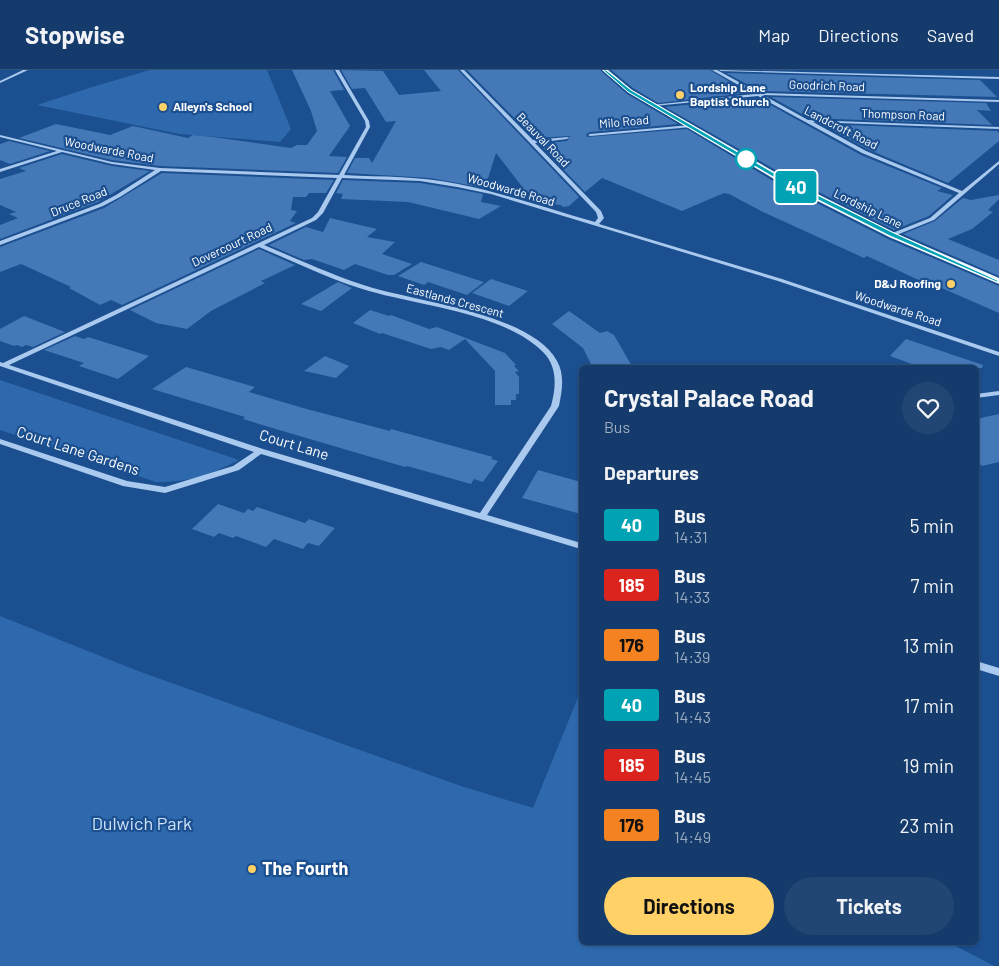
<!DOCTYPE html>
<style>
:root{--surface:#143b6b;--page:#214673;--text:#f1f3f6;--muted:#9dadc1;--line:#33557e;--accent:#ffd166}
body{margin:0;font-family:Barlow,sans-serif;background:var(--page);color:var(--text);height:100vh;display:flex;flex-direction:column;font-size:19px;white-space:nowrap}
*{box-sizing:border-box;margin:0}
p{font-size:16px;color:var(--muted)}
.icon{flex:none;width:28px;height:28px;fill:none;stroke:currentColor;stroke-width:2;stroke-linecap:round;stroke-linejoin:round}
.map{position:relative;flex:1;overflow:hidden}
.sheet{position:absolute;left:579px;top:295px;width:400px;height:580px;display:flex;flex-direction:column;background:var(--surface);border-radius:8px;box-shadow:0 1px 4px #0004,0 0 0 1px var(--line)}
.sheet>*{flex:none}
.badge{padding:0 10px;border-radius:4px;font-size:18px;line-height:32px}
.map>.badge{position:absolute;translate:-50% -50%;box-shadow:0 0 0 2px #fff}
h2{padding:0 25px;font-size:19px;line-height:45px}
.round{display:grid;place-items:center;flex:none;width:52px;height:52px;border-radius:26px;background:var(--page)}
.headline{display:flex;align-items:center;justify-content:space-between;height:85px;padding:0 25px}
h1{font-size:24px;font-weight:700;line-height:38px}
.cta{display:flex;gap:10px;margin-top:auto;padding:10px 25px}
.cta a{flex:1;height:58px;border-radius:30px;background:var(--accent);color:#111;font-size:20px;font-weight:700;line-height:58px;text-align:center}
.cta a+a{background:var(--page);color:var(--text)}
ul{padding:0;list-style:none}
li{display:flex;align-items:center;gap:15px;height:60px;padding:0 25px}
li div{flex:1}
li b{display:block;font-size:19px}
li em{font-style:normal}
li .badge{min-width:55px;font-weight:700;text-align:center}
header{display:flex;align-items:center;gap:30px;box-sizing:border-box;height:70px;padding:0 25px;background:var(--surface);border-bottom:1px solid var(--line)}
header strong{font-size:24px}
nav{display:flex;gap:28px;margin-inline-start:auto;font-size:18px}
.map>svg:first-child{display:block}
.green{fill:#2e69ad}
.building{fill:#4478b7}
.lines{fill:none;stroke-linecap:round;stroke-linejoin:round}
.minor{fill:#a9c9ee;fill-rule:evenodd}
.major{fill:#f0f6ff;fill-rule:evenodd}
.line{fill:#00a3b4;stroke:#fff}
.poi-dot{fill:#ffd166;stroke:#1b4f8f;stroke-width:2}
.stop-dot{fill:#fff;stroke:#00a3b4;stroke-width:2.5}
.labels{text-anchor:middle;stroke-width:4.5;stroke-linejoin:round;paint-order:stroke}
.far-street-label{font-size:12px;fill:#fff;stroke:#1b4f8f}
.far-poi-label{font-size:12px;font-weight:bold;fill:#fff;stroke:#1b4f8f;text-anchor:start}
.street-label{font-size:15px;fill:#fff;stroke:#1b4f8f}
.near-park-label{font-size:18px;fill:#cfe3fa;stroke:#1b4f8f}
.near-poi-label{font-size:18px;font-weight:bold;fill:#fff;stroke:#1b4f8f;text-anchor:start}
</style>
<header>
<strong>Stopwise</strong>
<nav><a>Map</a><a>Directions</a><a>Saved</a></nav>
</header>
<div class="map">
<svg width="999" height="896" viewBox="0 0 999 896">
<rect width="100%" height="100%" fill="#1b4f8f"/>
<g class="green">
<path d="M150,0h117l24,59 -11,13 -101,-8 -142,-29 52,-17z"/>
<path d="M0,310l239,80c-30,15 -48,22 -83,22l-156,-52z"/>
<path d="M0,546l138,55 323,115 72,22 48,-118v252l369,1 44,23h-994z"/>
</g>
<g class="building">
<path d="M292,0h41l11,20 -14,1 20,35 -21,30 18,1 -9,16 -178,-7 -48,-6 -93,-22 37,-14 54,11 23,-9 55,12 5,-3 20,2 78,11 6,-3h10l10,-14 -6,-20z"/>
<path d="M341,0l42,1 16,24 42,-4 -17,-21h34l121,127 -10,9 -6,1 -2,-2 -8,-1 -9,-9h-7l-5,-5 -5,3 -31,-40 -11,35 -55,-10 -83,-5 8,-15h14l3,5 24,-42 -10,1 -21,-34 -13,1z"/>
<path d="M467,0h133l27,24 51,30 -88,8 -4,2 1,3 100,-8 86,52 115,58 111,47v27l-71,-31 -3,1 -58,-27 -3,2 -101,-46 -34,-18 -5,-1 -42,18 -80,-33 -17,14 -46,-48 28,-3 3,-5 -36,2z"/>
<path d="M611,0h99l38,23 -90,10 -25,-15z"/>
<path d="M726,3l254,7 17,17 -237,-6z"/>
<path d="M771,27l215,6 5,8 -14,-1 15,15 -183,-7z"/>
<path d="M758,28l103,57 81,33 -5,3 16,4 -24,21 -35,14 -113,-57 -116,-66z"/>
<path d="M821,54l176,7 2,2v8l-51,42 -81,-34z"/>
<path d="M9,71l41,10 -40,13 -10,-4v-16z"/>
<path d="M62,84l50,12 38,5 -52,31 -98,37v-14l18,-7 -9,-4 7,-2 -16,-7v-26l26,-8 -7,-3z"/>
<path d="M162,103l172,7 -8,13h-17l-3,4h-13l-2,13 6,1 -7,10 6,2 -174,82 -11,-5 -11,5 -31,-17 2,-1 -50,-23 -21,8v-25l104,-39z"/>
<path d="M343,110l77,3 37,6 26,5 -2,8 20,4 -22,13 -71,-17 -67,-3 2,-5 -7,-1z"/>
<path d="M999,125v4l-11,11 5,2 -21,17 -24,10 51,21v16l-96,-42 32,-13 28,-23 8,2z"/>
<path d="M330,148l47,11 -10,8 28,5 -13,12 30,10 -18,11h-6l-33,-11 -11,6 -32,-11 -8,1 -35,-15 37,-18 17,5z"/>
<path d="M259,179l36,16 -34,16 4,2 -54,28 -24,18 -31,-6 -26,-13z"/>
<path d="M421,192l38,12 25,8 -17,13 -39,-13 -4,3 -26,-9z"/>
<path d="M491,209l37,12 -19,15 -37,-13z"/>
<path d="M338,212l14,6 -31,23 -20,-7z"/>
<path d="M370,240l19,6 2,-1 38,14 8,-2 68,26 11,12 -2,1 5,5 -4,1 4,5v17h-3v6h-5v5h-16v-34l-30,-32 -16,11 -8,-3 -10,2 -49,-16 -2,1 -27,-11z"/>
<path d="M569,241l31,22 7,-2 7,4 19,33h-40l-10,-20 -31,-24z"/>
<path d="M24,246l41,16 -32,15 -7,-2 -4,2 -5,-2 -3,1 -14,-5v-12z"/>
<path d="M75,266l9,3 4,-2 61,19 -31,23 -39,-13 5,-3 -40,-13z"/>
<path d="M906,269l77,26 -1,3h-59l-33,-12z"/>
<path d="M325,286l24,10 -13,12 -32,-7z"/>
<path d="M186,297l69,20 -6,5 54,16 87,23 1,-2 102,28 -2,2 7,2 -15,21 -9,-3 -3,5 -64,-18 -2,1 -136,-40 -26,-8 2,-2 -93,-28z"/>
<path d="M999,344v48l-17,4 -6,-5v-42z"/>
<path d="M538,400l43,12v32l-59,-16z"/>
<path d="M218,434l26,9 4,-4 5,2 4,-4 48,16 4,-4 26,9 -16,18 -11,-3 -5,6 -29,-10 -8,8 -30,-11 -3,2 -14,-5 -5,4 -22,-8z"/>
</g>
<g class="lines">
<g class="minor">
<path d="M23,0h5l-28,13v-2z"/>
<path d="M335,0h4l30,51 1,6 -26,48c38,2 77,1 114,9 46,9 91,25 137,38l3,-4 -2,-6 -136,-142h4l69,70 36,-3 -2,2 -32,4 66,68 3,7 -5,6 183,55 217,73v4l-221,-75 -287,-87 -34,-7 -37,-6 -78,-3 -19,35 -7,7 -52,25c36,15 72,32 109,43 48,14 160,27 184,73 8,14 5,30 2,45l-72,109 94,28v6l-320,-95 -22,16 -74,23 -42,-7 -123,-42v-5l127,42 38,6 68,-21 21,-14 -254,-86v-4l3,1 309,-145 6,-6 19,-34 -176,-7 -41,26 -17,9 -103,39v-4l99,-37 17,-9 39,-25 -43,-6 -50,-12 -62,20v-3l57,-18 -57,-14v-2l112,27 48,6 179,7 27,-48 -1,-6zM259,177c36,15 72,33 110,44 52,15 135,22 174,61 15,15 13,36 8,54l-71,107 -217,-64 -254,-84z"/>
<path d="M712,0h5l42,23 240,7v2l-236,-7 45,25 191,7v2l-186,-7 53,29 96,40 37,-30v3l-65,56 -40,16h-4v-2l40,-16 29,-25 -97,-40 -104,-57 -104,10 -2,-1 102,-11z"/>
<path d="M719,0l280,7v2l-278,-8z"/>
<path d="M690,55l2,2 -102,9 -2,-1 2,-1z"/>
<path d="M999,321v4l-23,3v-4z"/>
<path d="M976,591l23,7v8l-23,-7z"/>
</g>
<path class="major" d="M602,0h6l24,20 148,85 115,58 104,45v6l-110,-47 -115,-58 -146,-87z"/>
</g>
<path class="line" d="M603,0h3l25,20 148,86 115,57 105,48 -2,1 -107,-46 -115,-58 -147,-86z"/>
<g class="poi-dot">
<circle cx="680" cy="25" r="5"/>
<circle cx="163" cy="37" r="5"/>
<circle cx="951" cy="214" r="5"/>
<circle cx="252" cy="799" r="5"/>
</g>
<circle class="stop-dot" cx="746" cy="89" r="10"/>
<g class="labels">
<g class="far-street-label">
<text transform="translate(827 16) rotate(2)" y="4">Goodrich Road</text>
<text transform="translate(903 45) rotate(2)" y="4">Thompson Road</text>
<text transform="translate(624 52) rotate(-5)" y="4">Milo Road</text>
<text transform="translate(841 58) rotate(27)" y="4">Landcroft Road</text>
<text transform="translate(543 70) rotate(46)" y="4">Beauval Road</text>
<text transform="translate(109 80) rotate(11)" y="4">Woodwarde Road</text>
<text transform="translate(511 120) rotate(16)" y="4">Woodwarde Road</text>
<text transform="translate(79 132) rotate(-22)" y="4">Druce Road</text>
<text transform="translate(868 139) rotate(26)" y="4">Lordship Lane</text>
<text transform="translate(232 175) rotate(-25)" y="4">Dovercourt Road</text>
<text transform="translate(455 231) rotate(15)" y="4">Eastlands Crescent</text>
<text transform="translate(898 239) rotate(18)" y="4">Woodwarde Road</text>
</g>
<g class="far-poi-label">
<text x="690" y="22">Lordship Lane<tspan x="690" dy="14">Baptist Church</tspan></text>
<text x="173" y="41">Alleyn's School</text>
<text x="941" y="218" text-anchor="end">D&amp;J Roofing</text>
</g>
<g class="street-label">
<text transform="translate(294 375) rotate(17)" y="5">Court Lane</text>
<text transform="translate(78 381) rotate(18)" y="5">Court Lane Gardens</text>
</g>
<g class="near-park-label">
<text x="142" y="760">Dulwich Park</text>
</g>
<g class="near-poi-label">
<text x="262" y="805">The Fourth</text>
</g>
</g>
</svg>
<b class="badge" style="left:796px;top:117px;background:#00a3b4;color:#fff">40</b>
<section class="sheet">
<div class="headline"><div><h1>Crystal Palace Road</h1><p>Bus</p></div><a class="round"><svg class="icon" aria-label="heart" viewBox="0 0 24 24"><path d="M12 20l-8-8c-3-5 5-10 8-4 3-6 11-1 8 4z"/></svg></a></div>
<h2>Departures</h2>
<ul>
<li><span class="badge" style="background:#00a3b4;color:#fff">40</span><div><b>Bus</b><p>14:31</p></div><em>5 min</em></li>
<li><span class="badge" style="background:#dc241f;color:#fff">185</span><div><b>Bus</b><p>14:33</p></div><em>7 min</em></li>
<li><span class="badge" style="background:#f58220;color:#111">176</span><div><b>Bus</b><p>14:39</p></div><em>13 min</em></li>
<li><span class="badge" style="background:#00a3b4;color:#fff">40</span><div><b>Bus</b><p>14:43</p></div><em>17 min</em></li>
<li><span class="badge" style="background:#dc241f;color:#fff">185</span><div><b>Bus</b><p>14:45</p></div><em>19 min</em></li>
<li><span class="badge" style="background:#f58220;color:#111">176</span><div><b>Bus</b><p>14:49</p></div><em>23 min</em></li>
</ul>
<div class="cta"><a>Directions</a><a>Tickets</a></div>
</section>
</div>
